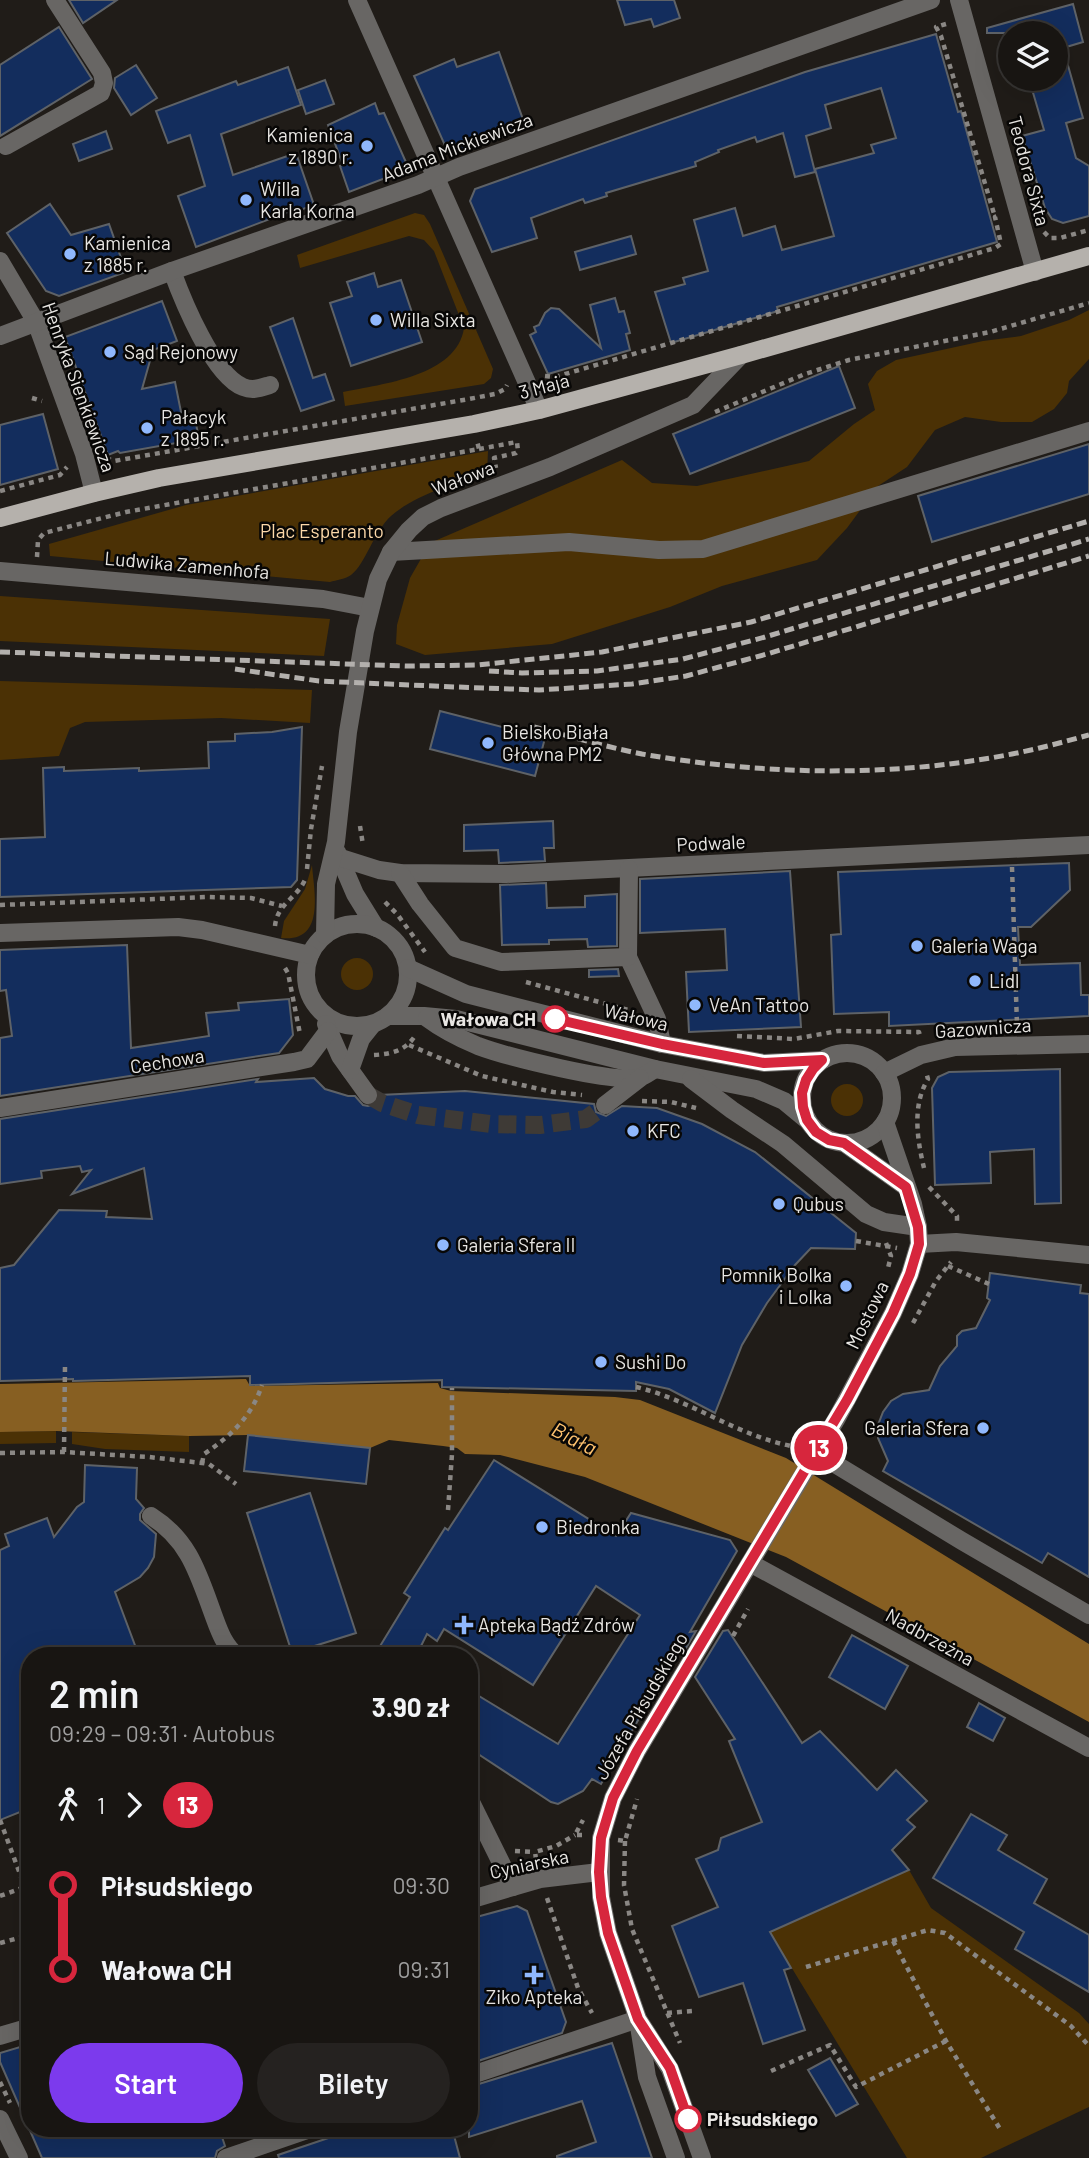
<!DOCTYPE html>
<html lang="pl">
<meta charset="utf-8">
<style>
:root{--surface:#181512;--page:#252220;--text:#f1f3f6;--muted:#9f9f9f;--line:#363432;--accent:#7c3aed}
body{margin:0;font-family:Barlow,sans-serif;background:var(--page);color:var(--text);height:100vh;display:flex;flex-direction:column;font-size:26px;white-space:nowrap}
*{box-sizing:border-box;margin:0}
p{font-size:23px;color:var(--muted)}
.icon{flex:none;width:38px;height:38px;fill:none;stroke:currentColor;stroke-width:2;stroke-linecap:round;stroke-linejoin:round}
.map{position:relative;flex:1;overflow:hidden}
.side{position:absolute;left:21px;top:1647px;width:457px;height:490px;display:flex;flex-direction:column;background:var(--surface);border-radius:28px;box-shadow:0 7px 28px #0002,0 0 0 2px var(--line)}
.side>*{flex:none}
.badge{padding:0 14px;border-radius:23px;font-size:24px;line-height:46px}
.tools{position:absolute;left:998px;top:21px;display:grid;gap:14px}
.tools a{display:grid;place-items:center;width:70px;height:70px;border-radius:50%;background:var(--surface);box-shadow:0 7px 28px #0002,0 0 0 2px var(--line);font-size:35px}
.map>.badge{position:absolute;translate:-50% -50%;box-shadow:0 0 0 4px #fff}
.legs{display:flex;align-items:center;gap:10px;height:77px;padding:0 28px;font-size:23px}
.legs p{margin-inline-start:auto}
.head{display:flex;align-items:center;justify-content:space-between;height:119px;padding:0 28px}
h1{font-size:38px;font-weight:600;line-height:52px}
.primary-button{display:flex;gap:14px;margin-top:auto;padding:14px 28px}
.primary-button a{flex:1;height:80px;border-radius:42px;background:var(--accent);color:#fff;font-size:28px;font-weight:600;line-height:80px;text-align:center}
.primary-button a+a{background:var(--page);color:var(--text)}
ul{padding:0 28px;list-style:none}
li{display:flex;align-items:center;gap:24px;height:84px;font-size:26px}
li i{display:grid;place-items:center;width:10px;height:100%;margin:0 9px;background:currentColor}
li i::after{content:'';width:18px;height:18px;margin:-9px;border:5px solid;border-radius:50%;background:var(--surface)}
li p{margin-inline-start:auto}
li:first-child i{background:linear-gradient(#0000 50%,currentColor 0)}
li:last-child i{background:linear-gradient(currentColor 50%,#0000 0)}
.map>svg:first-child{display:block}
.green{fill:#4b3105}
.water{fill:#875f22}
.building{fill:#132d5d;stroke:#5e6267;stroke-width:2}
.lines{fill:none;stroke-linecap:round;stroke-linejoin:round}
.minor-tunnel{stroke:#3e3a36;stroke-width:18;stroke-dasharray:18 9;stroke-linecap:butt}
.path{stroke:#8a8784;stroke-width:4.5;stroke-dasharray:5 5;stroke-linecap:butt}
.minor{stroke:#686664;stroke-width:18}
.major{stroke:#b5b1ac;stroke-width:18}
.rail{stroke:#b3b0ad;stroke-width:5;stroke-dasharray:10 5;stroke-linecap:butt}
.line-1-casing{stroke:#fff;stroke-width:16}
.line-1{stroke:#d7263d;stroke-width:10}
.poi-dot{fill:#90b8fd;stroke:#080706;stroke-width:2.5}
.stop-1-dot{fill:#fff;stroke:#d7263d;stroke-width:3.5}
.labels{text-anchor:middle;stroke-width:5;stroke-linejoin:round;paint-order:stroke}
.poi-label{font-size:19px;fill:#e8e6e3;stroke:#080706;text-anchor:start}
.street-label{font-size:19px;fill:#e8e6e3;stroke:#080706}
.park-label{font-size:19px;fill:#fcd8a9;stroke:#080706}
.stop-label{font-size:19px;font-weight:bold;fill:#e8e6e3;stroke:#080706;text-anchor:end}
.water-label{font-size:21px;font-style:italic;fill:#fec26f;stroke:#080706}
</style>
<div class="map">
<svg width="1089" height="2158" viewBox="0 0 1089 2158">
<rect width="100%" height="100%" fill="#201c18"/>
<g class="green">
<path d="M415,213l9,2 6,9 63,145 -2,9 -7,6 -139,22 -2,-14c39,-8 114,-16 121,-64l-30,-77 -10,-11 -15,-4 -109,32 -3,-13z"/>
<path d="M1089,310v49l-20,22 -2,12 -13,16 -22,13h-31l-36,-5 -30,13 -28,37 -29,19 -31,42 -30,32 -95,26 -52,21 -118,37 -127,11 -29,-11 1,-19 13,-47 20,-35 192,-83 30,23 45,3 112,-25 45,-37 21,-14 -7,-26 9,-13 19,-11 87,-19 38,-5 48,-16z"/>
<path d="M488,451l-1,23c-32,10 -69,19 -96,42 -17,15 -26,49 -40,59 -5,4 -15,5 -21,7l-280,-26 -1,-12 137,-39z"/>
<path d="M0,596l330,23 -6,37 -324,-15z"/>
<path d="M0,681l312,9 -2,33 -89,-5 -136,4 -15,6 -11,28 -59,4z"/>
<path d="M312,865c2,27 14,78 -31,73l3,-17 21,-32z"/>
<circle cx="357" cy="974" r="16"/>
<circle cx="847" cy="1100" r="16"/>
<path d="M56,1431v12l-56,1v-12z"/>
<path d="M72,1432l117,4v16l-84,-3 -33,-5z"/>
<path d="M909,1870l22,38 148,105 10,11v83l-108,51h-74l-137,-226z"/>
</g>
<path class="water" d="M246,1379l4,7 188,-3 2,5 11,3 164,6 25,3 146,58 303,186v78l-303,-165 -201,-80 -85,-22 -35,-1 -8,-6 -14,-2 -54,-6 -19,8 -122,-13 -59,1 -133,-5 -56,1v-48z"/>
<g class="building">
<path d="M69,0h48l-34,23z"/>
<path d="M617,0h57l6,18 -26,9 -3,-8 -26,6z"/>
<path d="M1073,4l10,38 -20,6 20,70 -17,5 10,35 13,8v50l-26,7 -11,-4 -7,-11 -23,-72 22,-6 -15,-51h26v-46h-68v-5z"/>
<path d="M59,27l33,52 -92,57v-71z"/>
<path d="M936,34l22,78 3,-1 36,131 -220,65 1,4 -107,32 -16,-51 30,-8 -2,-6 25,-7 -14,-51 41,-12 8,28 32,-10 7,24 52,-14 -19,-67 59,-16 -3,-8 25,-7 -15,-50 -56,17 6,23 -25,8 9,36 -20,5 -12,-44 -26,9 -2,-5 -37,13 1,2 -24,10 1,4 -90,27 1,3 -22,7 -2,-4 -52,19 6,20 -45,14 -22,-51 5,-12 330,-117z"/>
<path d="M499,52l27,76 -70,25 -9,-3 -33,-74 40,-17 3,8z"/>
<path d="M136,65l21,33 -26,17 -17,-27 1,-10z"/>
<path d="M288,67l13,38 -80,29 12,41 63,-22 18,52 -22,8 -1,-2 -95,36 -18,-51 27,-10 -15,-51 -22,8 -12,-32 80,-30 2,4z"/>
<path d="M325,80l9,24 -28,10 -8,-24z"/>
<path d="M375,103l4,11 5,-1 25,56 -60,23 -9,-26 3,-1 -15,-40z"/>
<path d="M106,131l6,18 -33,12 -6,-17z"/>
<path d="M50,204l21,31 38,-11 17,48 -67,24 -13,-5 -39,-58z"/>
<path d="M631,236l5,18 -56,16 -5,-18z"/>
<path d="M374,273l4,14 23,-7 21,62 -71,24 -21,-63 22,-7 -5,-14z"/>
<path d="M615,298l4,14 5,-1 6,22 -4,1 4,16 -82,24 -18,-39 6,-3 -2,-5 5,-2 6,-12 6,-5 8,1 42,39 -11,-43z"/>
<path d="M162,301l15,40 -24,9 -11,39 33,-7 7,35 12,-3 5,25 -79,14 -2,-2 -10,4 -43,-118z"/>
<path d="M293,318l20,60 12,-4 9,26 -33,11 -31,-84z"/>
<path d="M839,366l16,42 -165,66 -17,-40z"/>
<path d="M43,414l15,55 -58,16v-60z"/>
<path d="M1089,444v50l-157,48 -14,-46z"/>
<path d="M440,711l105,27 -10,38 -105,-27z"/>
<path d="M302,727l-5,153 -6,7 -291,10v-58l45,-2 -2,-69 21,-1v4l75,-3v3l70,-3 -1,-26 27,-1v-7l37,-2z"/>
<path d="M553,821l1,27h-10l1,13 -46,2 -1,-13 -34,1v-26z"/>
<path d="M1069,863l1,27 -39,37h-13l2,38 60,-2 1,32h8v21l-200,10v-14l-55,2 -3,-79 10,-1 -3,-62z"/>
<path d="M790,871l11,156 -112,5 -3,-60 41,-2 -2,-41 -85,4v-54z"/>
<path d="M546,883l1,25 38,-1v-11l32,-2v52l-29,1 -1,-8 -38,1v4l-47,1 -2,-60z"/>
<path d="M127,945l4,103 78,-12 -3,-23 33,-3 -1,-7 51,-4 4,36 -14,18 -279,43v-58l12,-2 -6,-46 -6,1v-41z"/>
<path d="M618,969l1,7 -30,1v-7z"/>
<path d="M1060,1069l1,134 -26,1 -1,-55 -44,3 1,31 -56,2 -3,-97 6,-11 11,-5z"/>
<path d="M314,1078l11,11 23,7h7l8,9 5,1 7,-2 4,-9 86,-4 129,13 2,8 10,4 16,-10 35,2 45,16 53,28 101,81 -1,16 -44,-1 -16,17 -28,38 -25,42 -27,68 -46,-24 -33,-7v9l-194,-4v-7l-192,5v-9l-177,5v-2l-73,2v-113l14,-3 45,-55 48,1 -1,6 46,2 -8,-51 -72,26 19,-24 -9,2 -2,-6 -39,5 1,7 -42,6v-65l258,-40 -2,3z"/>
<path d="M990,1273l91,12 -1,8 9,1v283l-41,-24 -6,10 -159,-92 5,-10 -10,-23v-13l5,-13 8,-11 12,-7 26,-4 11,-24 17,-20v-10l5,-5 14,-3 14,-28 -3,-2z"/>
<path d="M248,1435l122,13 -4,36 -122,-13z"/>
<path d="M494,1460l122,76 15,-23 99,27 7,11 -47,81 6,-1 -14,24 -3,-5 -78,134 -9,-5 -9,12 -25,13 -7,-2 -82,-54v-58l89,54 82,-129 -44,-29 -63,99 -89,-56 -7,12 -10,-7 -11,22h-42l36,-59 -6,-4 41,-65 3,2z"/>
<path d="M85,1465l52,3 -1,31 8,9 -4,6v6l16,14 -2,23 -6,11 -8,9 -25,15 24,64h-109v152l-30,12v-270l9,-4 -4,-12 42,-16 7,19 23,-30 7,-5z"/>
<path d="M310,1493l46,140 -64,20 -45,-140z"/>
<path d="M728,1630l74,113 18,-12 57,59 19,-20 31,31 -20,19 8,7 -23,23 17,20 -139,62 21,36 -7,2 21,60 -42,14 -20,-61 -44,14 -27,-71 46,-19 -22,-48 22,-9 3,-12 41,-16 -33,-81 6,-2 -40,-62 28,-46z"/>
<path d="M852,1635l56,31 -23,43 -56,-32z"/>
<path d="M979,1703l26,15 -12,23 -26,-14z"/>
<path d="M971,1814l36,21 -9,15 49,29 -13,24 55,32v57l-74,-43 9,-17 -91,-54z"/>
<path d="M517,1906l10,5 39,111 -4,11 -93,31v-145z"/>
<path d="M612,2043l40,115h-95v-2l39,-14 -14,-41 -113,36v-50z"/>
<path d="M30,2044v84h189l6,18 -8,5 -2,7h-173l-42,-96v-9z"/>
<path d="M830,2058l28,46 -22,12 -28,-46z"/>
<path d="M358,2128h94l8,30h-181l-1,-3z"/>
</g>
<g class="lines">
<path class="minor-tunnel" d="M368,1095l14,8 36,12 72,9 50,1 46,-6 19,-14"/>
<g class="path">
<path d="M946,24l-10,3 5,9 54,181"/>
<path d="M1044,232l6,6h10l29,-8"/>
<path d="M545,376l10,1 440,-129 6,-4 -6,-27 6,-2"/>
<path d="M32,398l10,3"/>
<path d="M715,412l90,-38 44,-14 141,-28 99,-29"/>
<path d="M479,449l38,-7 1,9 -2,2 -22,5 2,10"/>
<path d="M106,458l8,3 355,-62 26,-5 10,-5 2,-4"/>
<path d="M0,491l60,-16 7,-8"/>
<path d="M37,557l1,-17 6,-7 82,-21 353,-63 -2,-8"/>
<path d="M360,826l3,19"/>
<path d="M1012,867l5,159"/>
<path d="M307,869l4,-40 11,-63"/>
<path d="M385,902l12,12 28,38"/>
<path d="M0,905l207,-8 44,1 31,8"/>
<path d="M275,926c2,-22 21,-27 30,-46"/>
<path d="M285,968l3,5 12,61"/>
<path d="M526,982l106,29"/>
<path d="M737,1036l57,3 44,-8 81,1 1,4"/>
<path d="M409,1045l73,31 71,16 29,3"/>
<path d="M374,1055c17,-1 31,-4 41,-19"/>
<path d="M642,1101l29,1 25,6"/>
<path d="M924,1168c-7,-29 -12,-63 4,-89l-2,-7"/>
<path d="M929,1187l28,29v7"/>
<path d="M856,1241l41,7"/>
<path d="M886,1243l5,13 -3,12"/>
<path d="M948,1266l41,18"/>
<path d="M913,1323l23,-42 15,-19"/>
<path d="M636,1387c56,13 104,51 161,60"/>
<path d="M64,1452l1,-87"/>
<path d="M0,1453l64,-1 85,5 53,6 7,1 27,20"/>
<path d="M202,1463l2,-9c27,-18 48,-38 58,-69"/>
<path d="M448,1510l4,-56v-66"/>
<path d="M733,1636l15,-27"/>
<path d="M0,1820l30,81"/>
<path d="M582,1835h-7l8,-15"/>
<path d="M618,1840l7,1 12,-42"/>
<path d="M625,1841l-1,44 8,44 48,114"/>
<path d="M515,1851l20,1"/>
<path d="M536,1859l-1,-7 21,-6 19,-11"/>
<path d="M0,1896l25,-9"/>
<path d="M547,1898l31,90 14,25"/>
<path d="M893,1941l53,100 54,88"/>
<path d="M0,1943l30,-8"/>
<path d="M806,1967l122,-37 17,3 126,93 18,20"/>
<path d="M667,2013l25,-2"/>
<path d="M771,2071l59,-26 26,42 90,-46"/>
<path d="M0,2082l10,21"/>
</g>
<g class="minor">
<path d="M357,0l182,410"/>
<path d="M959,0l76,272"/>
<path d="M6,146l95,-53 3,-10 -2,-10 -47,-73"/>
<path d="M0,261l36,61 48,132 10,39"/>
<path d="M172,271c11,30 41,104 71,116 10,4 17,1 27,-2"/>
<path d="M0,336l172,-65 246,-86 41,-18 472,-167"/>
<path d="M391,552l178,-10 90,8 44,-1 386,-118"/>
<path d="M0,571l323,28 47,9"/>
<path d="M337,852l18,42 21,34"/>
<path d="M338,857l41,13 21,3 106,1 583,-29"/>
<path d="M629,869l-1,88 29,62 5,25"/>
<path d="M400,873l20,31 35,44 46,14 127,-5"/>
<circle cx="357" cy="975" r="51"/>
<path d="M0,933l178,-6 24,3 108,25"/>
<path d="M325,935l1,-51 10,-42 12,-110 17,-101 13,-52 13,-27 18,-22 14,-13 18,-9 109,-41 143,-62 48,-50"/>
<path d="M408,968l58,26 196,50 102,19 59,-3"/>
<path d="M388,1016h36l32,3 199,50 101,20 28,12 23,19"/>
<path d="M427,1018c16,12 32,20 51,28 27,10 139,39 163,31 4,-1 9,-5 14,-8"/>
<path d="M326,1024l14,32 28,39"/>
<circle cx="847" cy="1098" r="45"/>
<path d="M350,1070l11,-31 12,-15"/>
<path d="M884,1073l37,-18 34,-8 134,-3"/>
<path d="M691,1079l41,31 51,34 83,70 18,8 34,5"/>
<path d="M605,1105l35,-27"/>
<path d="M0,1108l294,-46 13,-3 21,-28"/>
<path d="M844,1143l62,44"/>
<path d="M919,1244l37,-2 133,13"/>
<path d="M817,1453l145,88 127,74"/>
<path d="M151,1516c38,24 47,57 62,98 6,16 10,30 24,42"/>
<path d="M750,1563l339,185"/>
<path d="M469,1798l44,89"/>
<path d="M469,1900l71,-21 59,-7"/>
<path d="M639,2026l8,51 29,81"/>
<path d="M0,2036l30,-9"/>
<path d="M469,2076l169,-57"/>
<path d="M0,2119l19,39"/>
<path d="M226,2158l87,-30"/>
<path d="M702,2158l-32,-89 -32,-50 -30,-86 -7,-36v-59l12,-40 24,-47 200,-333 56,-105 17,-39 9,-30 -1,-17 -5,-23 -28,-82"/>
</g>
<path class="major" d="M0,518l94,-25 65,-15 315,-54 65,-14 202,-55 348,-99"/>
<g class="rail">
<path d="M0,652l406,14 71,-1 125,-13 149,-30 338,-101"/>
<path d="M235,669l84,12 137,6 83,3 93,-6 54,-8 81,-22 322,-98"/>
<path d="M489,671l33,2 75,-2 86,-12 82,-22 324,-98"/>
<path d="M534,727c36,9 72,20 108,27 121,21 249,24 370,0 26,-5 51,-12 77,-19"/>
</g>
</g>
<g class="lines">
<defs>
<path id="line-1" d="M555,1019l107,25 102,19 58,-3 -9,9 -7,11 -4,13 1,14 4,13 9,12 13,8 15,3 62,44 12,40 1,17 -9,30 -17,39 -46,87 -210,351 -24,47 -12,40 -2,34 2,25 7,36 30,86 32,49 18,51"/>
</defs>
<use href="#line-1" class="line-1-casing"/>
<use href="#line-1" class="line-1"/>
</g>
<g class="poi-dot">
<circle cx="367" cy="146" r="7"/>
<circle cx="246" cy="200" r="7"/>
<circle cx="70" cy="254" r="7"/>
<circle cx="376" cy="320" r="7"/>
<circle cx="110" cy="352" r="7"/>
<circle cx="147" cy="428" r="7"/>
<circle cx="488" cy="743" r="7"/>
<circle cx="917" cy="946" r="7"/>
<circle cx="975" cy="981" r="7"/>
<circle cx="695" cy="1005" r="7"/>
<circle cx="633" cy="1131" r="7"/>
<circle cx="779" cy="1204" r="7"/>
<circle cx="443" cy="1245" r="7"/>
<circle cx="846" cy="1286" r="7"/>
<circle cx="601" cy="1362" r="7"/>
<circle cx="983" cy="1428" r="7"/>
<circle cx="542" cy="1527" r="7"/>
<path d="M460.5 1614.5h7v7h7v7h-7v7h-7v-7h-7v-7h7z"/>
<path d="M530.5 1964.5h7v7h7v7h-7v7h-7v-7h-7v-7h7z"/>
</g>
<g class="stop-1-dot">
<circle cx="555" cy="1019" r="12"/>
<circle cx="688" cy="2119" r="12"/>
</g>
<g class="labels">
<g class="poi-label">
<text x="353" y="142" text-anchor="end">Kamienica<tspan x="353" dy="22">z 1890 r.</tspan></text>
<text x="260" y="196">Willa<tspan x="260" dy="22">Karla Korna</tspan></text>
<text x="84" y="250">Kamienica<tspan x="84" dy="22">z 1885 r.</tspan></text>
<text x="390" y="327">Willa Sixta</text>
<text x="124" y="359">Sąd Rejonowy</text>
<text x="161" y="424">Pałacyk<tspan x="161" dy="22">z 1895 r.</tspan></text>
<text x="502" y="739">Bielsko Biała<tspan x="502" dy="22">Główna PM2</tspan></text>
<text x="931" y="953">Galeria Waga</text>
<text x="989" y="988">Lidl</text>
<text x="709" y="1012">VeAn Tattoo</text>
<text x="647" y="1138">KFC</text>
<text x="793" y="1211">Qubus</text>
<text x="457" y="1252">Galeria Sfera II</text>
<text x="832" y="1282" text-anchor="end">Pomnik Bolka<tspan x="832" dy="22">i Lolka</tspan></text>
<text x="615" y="1369">Sushi Do</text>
<text x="969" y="1435" text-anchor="end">Galeria Sfera</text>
<text x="556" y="1534">Biedronka</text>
<text x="478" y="1632">Apteka Bądź Zdrów</text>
<text x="534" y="2004" text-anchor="middle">Ziko Apteka</text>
</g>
<g class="street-label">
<text transform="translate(457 147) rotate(-21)" y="7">Adama Mickiewicza</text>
<text transform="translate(1029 171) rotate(75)" y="7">Teodora Sixta</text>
<text transform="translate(544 386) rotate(-15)" y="7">3 Maja</text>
<text transform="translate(79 387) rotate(70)" y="7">Henryka Sienkiewicza</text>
<text transform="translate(463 478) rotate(-21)" y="7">Wałowa</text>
<text transform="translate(187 565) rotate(5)" y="7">Ludwika Zamenhofa</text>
<text transform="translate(711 843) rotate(-3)" y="7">Podwale</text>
<text transform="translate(636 1017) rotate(13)" y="7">Wałowa</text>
<text transform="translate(983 1028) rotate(-4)" y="7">Gazownicza</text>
<text transform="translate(167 1061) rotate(-9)" y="7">Cechowa</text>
<text transform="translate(867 1315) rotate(-64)" y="7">Mostowa</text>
<text transform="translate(930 1637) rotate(29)" y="7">Nadbrzeżna</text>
<text transform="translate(641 1706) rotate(-60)" y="7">Józefa Piłsudskiego</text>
<text transform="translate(529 1864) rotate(-12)" y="7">Cyniarska</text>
</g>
<g class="park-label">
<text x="322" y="538">Plac Esperanto</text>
</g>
<g class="stop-label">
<text x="536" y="1026">Wałowa CH</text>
<text x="707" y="2126" text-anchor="start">Piłsudskiego</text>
</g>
<g class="water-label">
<text transform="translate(574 1439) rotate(27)" y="7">Biała</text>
</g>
</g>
</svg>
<div class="tools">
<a><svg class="icon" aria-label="layers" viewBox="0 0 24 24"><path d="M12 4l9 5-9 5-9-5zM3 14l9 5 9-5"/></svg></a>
</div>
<b class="badge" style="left:819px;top:1448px;background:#d7263d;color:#fff">13</b>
<section class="side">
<div class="head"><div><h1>2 min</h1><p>09:29 – 09:31 · Autobus</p></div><b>3.90 zł</b></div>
<div class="legs"><svg class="icon" aria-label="walk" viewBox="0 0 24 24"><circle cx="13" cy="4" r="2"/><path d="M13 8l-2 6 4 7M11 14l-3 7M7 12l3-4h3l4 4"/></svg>1<svg class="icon" aria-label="forward" viewBox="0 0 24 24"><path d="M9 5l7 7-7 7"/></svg><b class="badge" style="background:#d7263d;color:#fff">13</b></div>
<ul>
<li><i style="color:#d7263d"></i><b>Piłsudskiego</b><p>09:30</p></li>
<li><i style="color:#d7263d"></i><b>Wałowa CH</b><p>09:31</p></li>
</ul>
<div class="primary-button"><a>Start</a><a>Bilety</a></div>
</section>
</div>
